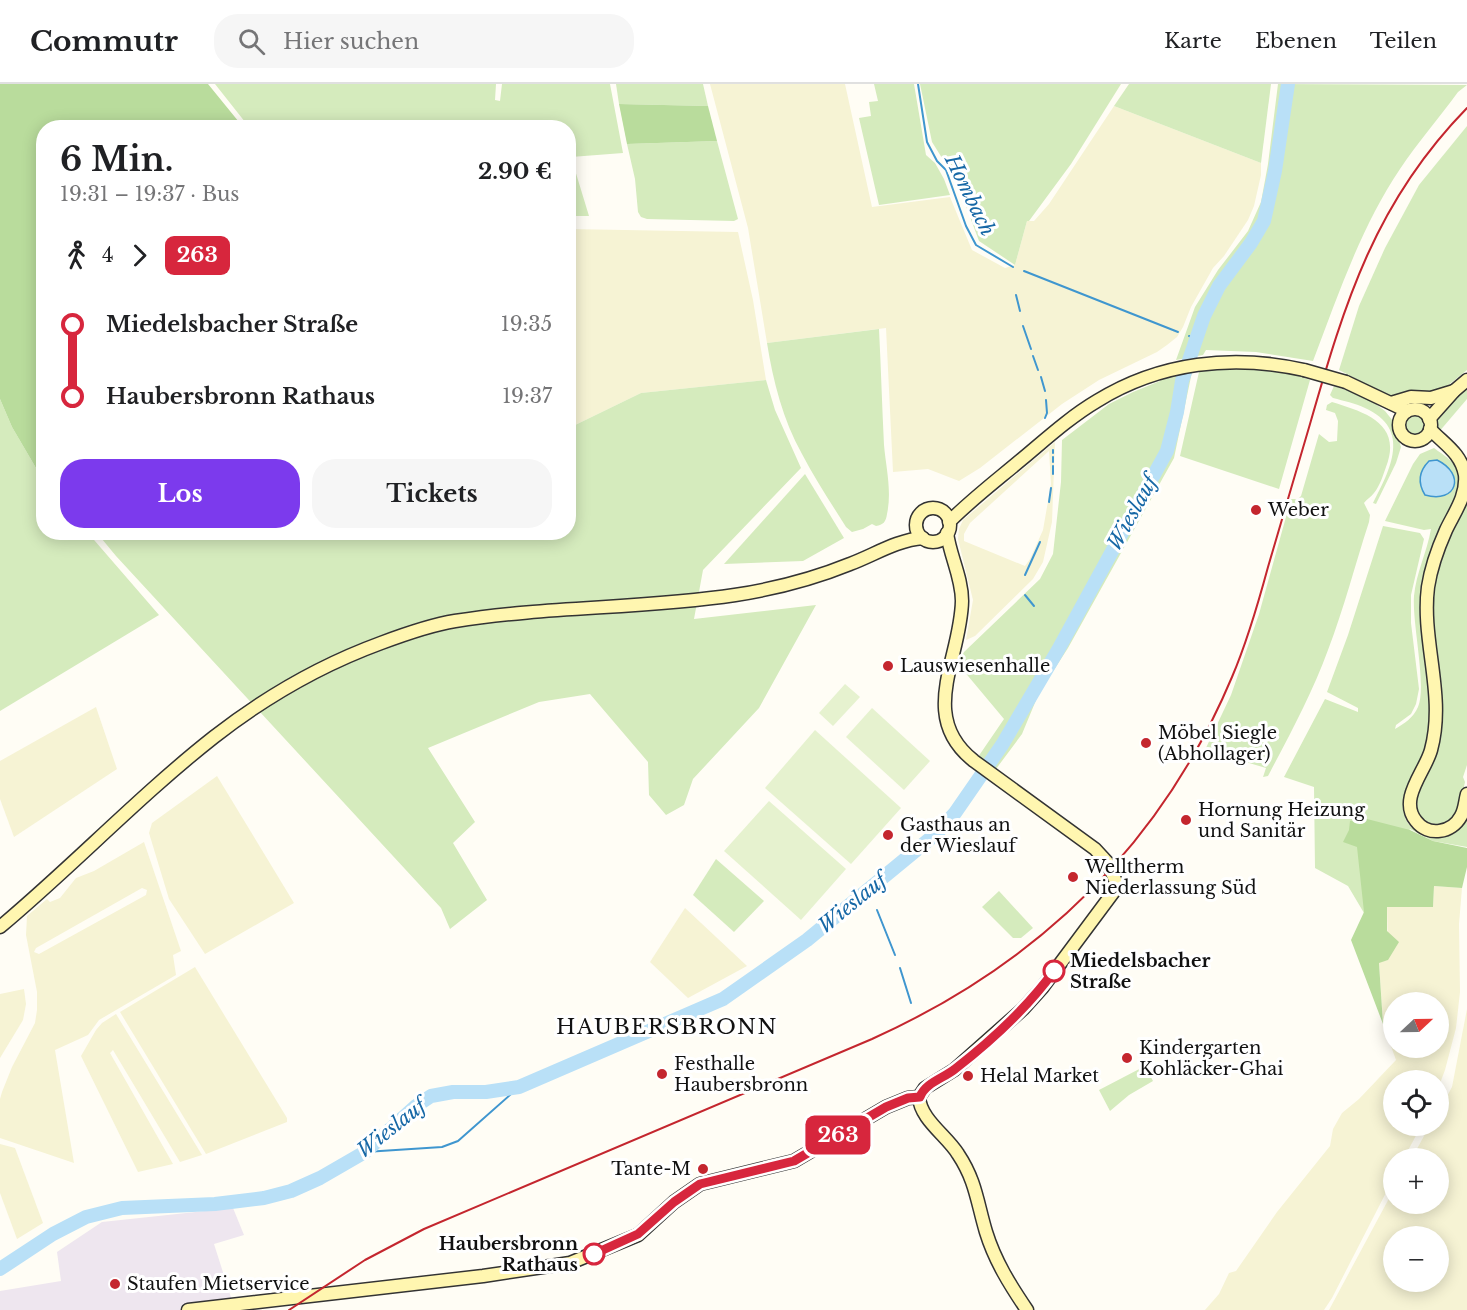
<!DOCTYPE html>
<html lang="de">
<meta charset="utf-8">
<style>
:root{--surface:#fff;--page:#f6f6f6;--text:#202124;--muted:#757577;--line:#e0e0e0;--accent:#7c3aed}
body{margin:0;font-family:"Libre Baskerville",serif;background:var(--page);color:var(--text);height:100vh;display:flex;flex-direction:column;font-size:22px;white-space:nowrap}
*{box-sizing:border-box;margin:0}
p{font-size:20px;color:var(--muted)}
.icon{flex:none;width:33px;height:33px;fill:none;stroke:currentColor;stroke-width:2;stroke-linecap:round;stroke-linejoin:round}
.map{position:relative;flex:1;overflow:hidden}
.panel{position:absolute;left:36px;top:36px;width:540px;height:420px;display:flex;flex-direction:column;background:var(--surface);border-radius:24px;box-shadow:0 3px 15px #0003}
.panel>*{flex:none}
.badge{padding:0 12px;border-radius:9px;font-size:21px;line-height:39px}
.needle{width:39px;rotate:68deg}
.controls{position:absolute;left:1383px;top:908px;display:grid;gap:12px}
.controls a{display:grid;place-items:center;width:66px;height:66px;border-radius:50%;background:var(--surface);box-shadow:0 3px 15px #0003;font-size:30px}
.map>.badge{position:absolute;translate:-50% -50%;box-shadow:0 0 0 3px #fff}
.legs{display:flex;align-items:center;gap:9px;height:66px;padding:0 24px;font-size:20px}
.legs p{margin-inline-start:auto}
.overview{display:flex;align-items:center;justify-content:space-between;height:102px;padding:0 24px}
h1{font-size:33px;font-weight:800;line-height:45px}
.button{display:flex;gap:12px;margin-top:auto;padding:12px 24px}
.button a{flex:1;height:69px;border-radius:24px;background:var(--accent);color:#fff;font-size:24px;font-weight:800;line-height:69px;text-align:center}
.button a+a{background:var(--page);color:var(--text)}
ul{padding:0 24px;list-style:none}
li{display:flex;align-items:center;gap:21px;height:72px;font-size:22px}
li i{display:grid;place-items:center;width:9px;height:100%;margin:0 8px;background:currentColor}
li i::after{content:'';width:15px;height:15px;margin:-8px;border:4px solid;border-radius:50%;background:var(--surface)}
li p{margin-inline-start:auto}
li:first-child i{background:linear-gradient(#0000 50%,currentColor 0)}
li:last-child i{background:linear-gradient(currentColor 50%,#0000 0)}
header{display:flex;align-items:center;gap:36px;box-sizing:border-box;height:84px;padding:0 30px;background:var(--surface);border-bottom:2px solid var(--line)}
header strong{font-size:28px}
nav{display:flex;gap:33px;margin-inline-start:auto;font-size:21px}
.search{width:420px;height:54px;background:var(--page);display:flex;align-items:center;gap:15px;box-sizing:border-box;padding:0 21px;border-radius:24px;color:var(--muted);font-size:22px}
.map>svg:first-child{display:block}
.industrial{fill:#eee6ef}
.farmland{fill:#f6f3d4;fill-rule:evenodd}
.green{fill:#d5ebbd}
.forest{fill:#b9dc9c}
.pitch{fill:#e6f2cf}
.water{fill:#b9e0f7;stroke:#3f96cf;stroke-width:1.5}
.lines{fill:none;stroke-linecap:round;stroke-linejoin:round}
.stream{stroke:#3f96cf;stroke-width:2}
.river{stroke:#b9e0f7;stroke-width:14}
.secondary-casing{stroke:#333;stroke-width:15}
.secondary{stroke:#fff6b0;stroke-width:12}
.rail{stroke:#c4262e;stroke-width:2}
.secondary-bridge-casing{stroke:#333;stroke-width:15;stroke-linecap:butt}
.secondary-bridge{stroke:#fff6b0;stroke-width:12}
.line-1-casing{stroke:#fff;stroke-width:14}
.line-1{stroke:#d7263d;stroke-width:9}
.poi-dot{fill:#c4262e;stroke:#fff;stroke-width:2}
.stop-1-dot{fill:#fff;stroke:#d7263d;stroke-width:3}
.labels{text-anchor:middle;stroke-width:6;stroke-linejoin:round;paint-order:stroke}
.poi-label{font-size:18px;fill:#111;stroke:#fff;text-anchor:start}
.stop-label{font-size:18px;font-weight:bold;fill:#111;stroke:#fff;text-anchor:start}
.water-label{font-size:20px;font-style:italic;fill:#1768a6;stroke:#fff}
.quarter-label{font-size:21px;letter-spacing:1.5px;fill:#111;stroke:#fff}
</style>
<header>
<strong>Commutr</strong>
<div class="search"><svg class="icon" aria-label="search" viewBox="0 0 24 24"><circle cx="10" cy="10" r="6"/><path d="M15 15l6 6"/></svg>Hier suchen</div>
<nav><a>Karte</a><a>Ebenen</a><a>Teilen</a></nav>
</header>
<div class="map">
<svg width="1467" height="1226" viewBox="0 0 1467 1226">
<rect width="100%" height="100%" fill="#fffdf5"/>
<path class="industrial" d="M233,1124l11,27 -30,9 21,66h-235v-19l61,-10 -4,-29 45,-30z"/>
<g class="farmland">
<path d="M710,0h135l27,123 78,-10 22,53 33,18 10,-3 12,-44h7l15,-17 65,-98 147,57v12l-7,31 -6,14 -24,36 -11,12 -22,39 -8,20 -6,10 -10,8 -10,7 -58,28 -37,24 -82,64 -21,13 -31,-12 -35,3 -7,-144 -119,15 -19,-115z"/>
<path d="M568,145l170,3 15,68 13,80 -125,13 -72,35z"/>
<path d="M1055,358l-3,80 -9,40 -10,17 -58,57 -9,4 7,-40 -15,-61 1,-10 4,-9zM1049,367l2,33 -8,46 -13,29 -5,7 -61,-25v-7l6,-11z"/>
<path d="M96,623l21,62 -103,68 -14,-38v-38z"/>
<path d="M217,692l77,127 -89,51 -36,-55 -20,-66 3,-10z"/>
<path d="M144,758l37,109 -8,4 3,20 -77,45 -11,15 -33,15 19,113 -74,-25v-39l2,-7 10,-25 23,-44 2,-13v-18l-11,-57 1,-19 20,-17 3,3 10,-4 16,-20 18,-7zM142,804l5,2 -1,5 -107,59 -5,-2 2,-4z"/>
<path d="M1434,802l28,2 -3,36 1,68 -4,36 -11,42 -6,16 -1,-6h-44v45h26v3l-16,30h-10l-1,21 -61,119 -8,12h-119l14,-16 10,-21 7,-2 41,-59 53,-66 3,-17 9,-16 17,-14 37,-39 -13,-36 -4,-62 9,-2 -1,-54 46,1zM1394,918h44v45h-44z"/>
<path d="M685,824l62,58 -59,32 -38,-36z"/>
<path d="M195,883l92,151v4l-81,32 -86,-142z"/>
<path d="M24,905l2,15 -3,16 -23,38v-64z"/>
<path d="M1467,925v301h-138l64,-119 1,12h44v-45h-26l18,-33h8l1,-14 13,-24zM1394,1152h44v45h-44z"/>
<path d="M116,930l86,141 -22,7 -67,-112 -3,3 63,111 -35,8 -57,-116 15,-26 6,-7z"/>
<path d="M0,1060l15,4 28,75 -26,16 -17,-46z"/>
</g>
<g class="green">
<path d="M215,0h281l-1,16 5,1 2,-17h108l13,69 -52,4 18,59h-20l-1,-88 -319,-1z"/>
<path d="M616,0h87l5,22 -89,-2z"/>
<path d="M874,0h40l12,71 9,8 9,16 6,16 -71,10 -20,-87 12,-2 -2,-14 9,-1z"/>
<path d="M920,0h201l-50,80 -42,57h-2l-12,44 -36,-24 -22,-59 -25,-40z"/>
<path d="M1129,0h142l-10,79 -147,-57z"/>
<path d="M1278,0l189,1 -9,7c-19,26 -40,50 -58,77 -39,58 -62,126 -87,192l-57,-9 -50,-2 -3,5 -27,5 19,-53 23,-37 30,-39 13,-29 7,-38z"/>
<path d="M1467,42v244l-26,21 -50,6 -52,-27 20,-64 26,-58 34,-63z"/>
<path d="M717,57l21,78 -4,2 -87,-2 -6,-2 -3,-5 -3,-33 -8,-35z"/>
<path d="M879,245c2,39 3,77 5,116 2,23 8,46 3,69 -1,8 -4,11 -11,12l-4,-2 -9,5 -11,3 -6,-5c-15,-24 -31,-48 -44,-73 -19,-34 -29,-73 -35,-111z"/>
<path d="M1212,284c34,0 67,-1 98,12l-31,109 -99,-33 19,-84z"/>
<path d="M1192,288l-18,86 -106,190 -29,45 -17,41 -26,35 -18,-12 26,-38 -46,-55 6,-12 76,-73 13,-25 8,-72 1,-42 47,-36 24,-12 27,-11 1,-2z"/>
<path d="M766,296l9,30 26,58 -98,102 -9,49 122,-14 -57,103 -66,71 -9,26 -18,10 -17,-20 -1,-33 -58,-68 -51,8 -111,46 47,74 -22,21 34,57 -37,29 -9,-21 -325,-352 -19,-23 471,-1 1,-104 72,-35z"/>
<path d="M1334,302l31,10 20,15 8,10 8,26 -5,16 -20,41 -3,-1c17,-33 39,-74 -8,-95 -10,-5 -21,-7 -32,-10l-3,-3z"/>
<path d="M1467,302v13l-29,34 -3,-7 1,-9z"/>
<path d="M0,315l12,28 31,53 1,52 44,1 71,82 -159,96z"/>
<path d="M1332,318c32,10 71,21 54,65 -3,8 -6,19 -12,26 -3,4 -7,6 -10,10l6,12 -1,7c-14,43 -25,86 -41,128 -16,44 -38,84 -60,126l-5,1 3,-9 -61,-18 26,-55 28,-81 32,-115h7l3,-3 18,-62 10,8 8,-1 1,-20 -3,-8 -9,-3 1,-5z"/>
<circle cx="1415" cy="341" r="11"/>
<path d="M1434,364c9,7 23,14 24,26 3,26 -24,67 -31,95 -3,14 0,32 1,46 2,41 7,83 2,123 -4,30 -56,80 -2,98 15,5 31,-5 39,-18v29l-34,-6 -23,-12 -46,84 -16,-27 -33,-18 -1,-81 -30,-10 41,-78 33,13v-4l-31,-16 21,-57 35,-109 37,7 4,6 -13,56v28l8,66 -3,15 -5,10 -15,11 -1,4c9,-5 19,-12 23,-22 9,-21 -6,-83 -4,-111 2,-23 13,-44 17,-67l-7,1 -39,-9 28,-57 7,-10z"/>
<path d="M805,390l39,64 -41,23 -79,3z"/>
<path d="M1467,415v266l-4,12 2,5 -5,23 -8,13 -12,7 -15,-3 -6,-7 -3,-8 2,-13 12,-26 4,-133 -2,-32 6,-42z"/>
<path d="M716,775l48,42 -30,31 -41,-37z"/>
<path d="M999,807l34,37 -12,10h-8l-31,-31z"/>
<path d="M1145,982l8,15 -24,14 -19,16 -11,-21z"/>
</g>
<g class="forest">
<path d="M0,0h208l35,43 -199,1 -1,352 -31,-53 -12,-28z"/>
<path d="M619,20l89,2 9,35 -90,3z"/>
<path d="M1367,735l43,11 23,11 34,7v19l-5,21 -28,-2 -1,21h-46v24l12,11 -11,18 -9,3 4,61 -32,-84 13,-28 -7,-65 -14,-5 6,-12 1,-9z"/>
</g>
<g class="pitch">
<path d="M845,600l15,13 -27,29 -14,-13z"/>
<path d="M872,624l58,53 -26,29 -58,-53z"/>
<path d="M815,646l86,78 -50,56 -86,-76z"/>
<path d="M769,717l77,68 -45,51 -77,-69z"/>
</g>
<path class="water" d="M1437,376c29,14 20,44 -12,35 -8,-13 -6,-24 4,-34z"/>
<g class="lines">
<g class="stream">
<path d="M918,0l9,58 10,19 9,9 20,56 10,19 37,22"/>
<path d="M1024,187l154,61"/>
<path d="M1016,211l4,16"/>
<path d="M1023,242l8,23"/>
<path d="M1189,252l6,2"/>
<path d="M1033,272l5,14"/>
<path d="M1041,293l4,14"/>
<path d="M1045,334l2,-5 -1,-13"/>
<path d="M1053,366v3"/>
<path d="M1053,373v5"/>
<path d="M1053,390v-8"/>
<path d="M1049,418l2,-14"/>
<path d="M1025,491l15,-33"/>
<path d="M1025,511l9,11"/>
<path d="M877,826l18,45"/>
<path d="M900,884l11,35"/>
<path d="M365,1068l77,-5 16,-6 61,-54"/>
</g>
<path class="river" d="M0,1185l53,-35 33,-17 36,-9 93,-4 49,-6 27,-7 29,-13 45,-26 51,-46 15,-10 22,-4h33l33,-5 204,-88 84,-59 130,-107 18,-20 47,-68 56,-95 109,-199 10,-39 5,-31 22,-65 15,-30 32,-43 13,-22 11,-50 13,-87"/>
<defs>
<g id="secondary">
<path d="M1346,298l61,29"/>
<path d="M1391,319l20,-6 20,1 23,-7"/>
<circle cx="1415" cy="341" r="16"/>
<path d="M1429,335l25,-28 13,-11"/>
<path d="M1430,345c14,15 31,24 35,46 2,21 -11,38 -19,55 -8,18 -15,37 -18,57 -7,54 18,108 3,163 -6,22 -33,49 -15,71 12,16 36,12 45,-5 4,-7 4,-15 6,-22"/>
<circle cx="933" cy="441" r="17"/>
<path d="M949,438c23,-23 48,-42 73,-63 24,-20 48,-42 75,-58 63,-39 136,-47 207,-31"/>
<path d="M0,843c73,-61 139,-131 214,-190 50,-39 107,-72 167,-94 24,-9 49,-18 74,-22 93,-15 187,-12 280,-26 39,-6 78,-16 115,-31 24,-9 47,-24 73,-26"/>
<path d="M919,1013l6,-9 29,-18 69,-61 19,-21 76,-102 -11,-24 -12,-13 -121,-88c-57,-45 -13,-102 -12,-160 0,-24 -12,-45 -15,-68"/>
<path d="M919,1013c1,22 28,39 39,57 18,27 19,48 28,78 9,29 24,53 41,78"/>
<path d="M188,1226l295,-34 87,-13 68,-28 36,-33 26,-18 94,-23 92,-54 22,-9 11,-1"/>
</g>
</defs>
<use href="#secondary" class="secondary-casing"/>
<use href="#secondary" class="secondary"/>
<path class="rail" d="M289,1226l76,-50 59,-31 448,-190c166,-75 289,-193 360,-362 15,-35 26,-73 36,-110 14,-47 28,-95 42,-143 35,-122 65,-222 157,-316"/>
<defs>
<path id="secondary-bridge" d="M1304,286l42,12"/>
</defs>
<use href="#secondary-bridge" class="secondary-bridge-casing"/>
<use href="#secondary-bridge" class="secondary-bridge"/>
</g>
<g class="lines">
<defs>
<path id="line-1" d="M594,1170l44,-20 36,-32 26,-18 94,-23 92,-54 22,-9 12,-1c5,-14 24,-19 35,-28 36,-28 72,-61 99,-98"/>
</defs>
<use href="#line-1" class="line-1-casing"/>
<use href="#line-1" class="line-1"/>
</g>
<g class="poi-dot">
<circle cx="1256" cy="426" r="6"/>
<circle cx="888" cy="582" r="6"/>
<circle cx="1146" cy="659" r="6"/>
<circle cx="1186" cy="736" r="6"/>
<circle cx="888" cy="751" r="6"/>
<circle cx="1073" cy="793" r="6"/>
<circle cx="1127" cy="974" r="6"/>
<circle cx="662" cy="990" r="6"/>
<circle cx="968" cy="992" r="6"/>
<circle cx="703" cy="1085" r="6"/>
<circle cx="115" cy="1200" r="6"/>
</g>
<g class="stop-1-dot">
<circle cx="1054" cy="887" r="10"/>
<circle cx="594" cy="1170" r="10"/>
</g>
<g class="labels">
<g class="poi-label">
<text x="1268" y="432">Weber</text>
<text x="900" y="588">Lauswiesenhalle</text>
<text x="1158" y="655">Möbel Siegle<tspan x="1158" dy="21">(Abhollager)</tspan></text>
<text x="1198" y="732">Hornung Heizung<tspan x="1198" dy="21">und Sanitär</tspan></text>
<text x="900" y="747">Gasthaus an<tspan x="900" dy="21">der Wieslauf</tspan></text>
<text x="1085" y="789">Welltherm<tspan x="1085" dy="21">Niederlassung Süd</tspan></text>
<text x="1139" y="970">Kindergarten<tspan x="1139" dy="21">Kohläcker-Ghai</tspan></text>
<text x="674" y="986">Festhalle<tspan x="674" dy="21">Haubersbronn</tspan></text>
<text x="980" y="998">Helal Market</text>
<text x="691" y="1091" text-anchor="end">Tante-M</text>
<text x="127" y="1206">Staufen Mietservice</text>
</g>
<g class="stop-label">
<text x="1070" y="883">Miedelsbacher<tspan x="1070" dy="21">Straße</tspan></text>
<text x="578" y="1166" text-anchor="end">Haubersbronn<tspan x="578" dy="21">Rathaus</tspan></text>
</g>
<g class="water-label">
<text transform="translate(970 111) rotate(64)" y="7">Hombach</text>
<text transform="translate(1132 429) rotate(-61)" y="7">Wieslauf</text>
<text transform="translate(852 819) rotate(-39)" y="7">Wieslauf</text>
<text transform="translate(391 1044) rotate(-38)" y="7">Wieslauf</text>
</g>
<g class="quarter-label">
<text x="667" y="950">HAUBERSBRONN</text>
</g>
</g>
</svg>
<div class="controls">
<a><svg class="needle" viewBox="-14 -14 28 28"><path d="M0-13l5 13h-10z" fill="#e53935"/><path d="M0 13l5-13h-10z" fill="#757577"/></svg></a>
<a><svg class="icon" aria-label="locate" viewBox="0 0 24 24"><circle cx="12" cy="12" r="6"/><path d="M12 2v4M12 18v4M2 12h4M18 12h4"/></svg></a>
<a>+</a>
<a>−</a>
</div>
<b class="badge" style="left:838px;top:1051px;background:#d7263d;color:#fff">263</b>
<section class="panel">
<div class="overview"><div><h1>6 Min.</h1><p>19:31 – 19:37 · Bus</p></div><b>2.90 €</b></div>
<div class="legs"><svg class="icon" aria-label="walk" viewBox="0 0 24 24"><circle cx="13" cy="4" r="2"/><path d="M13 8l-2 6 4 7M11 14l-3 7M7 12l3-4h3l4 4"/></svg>4<svg class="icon" aria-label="forward" viewBox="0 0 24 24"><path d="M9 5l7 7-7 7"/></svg><b class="badge" style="background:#d7263d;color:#fff">263</b></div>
<ul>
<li><i style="color:#d7263d"></i><b>Miedelsbacher Straße</b><p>19:35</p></li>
<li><i style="color:#d7263d"></i><b>Haubersbronn Rathaus</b><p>19:37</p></li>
</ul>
<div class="button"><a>Los</a><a>Tickets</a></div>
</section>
</div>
